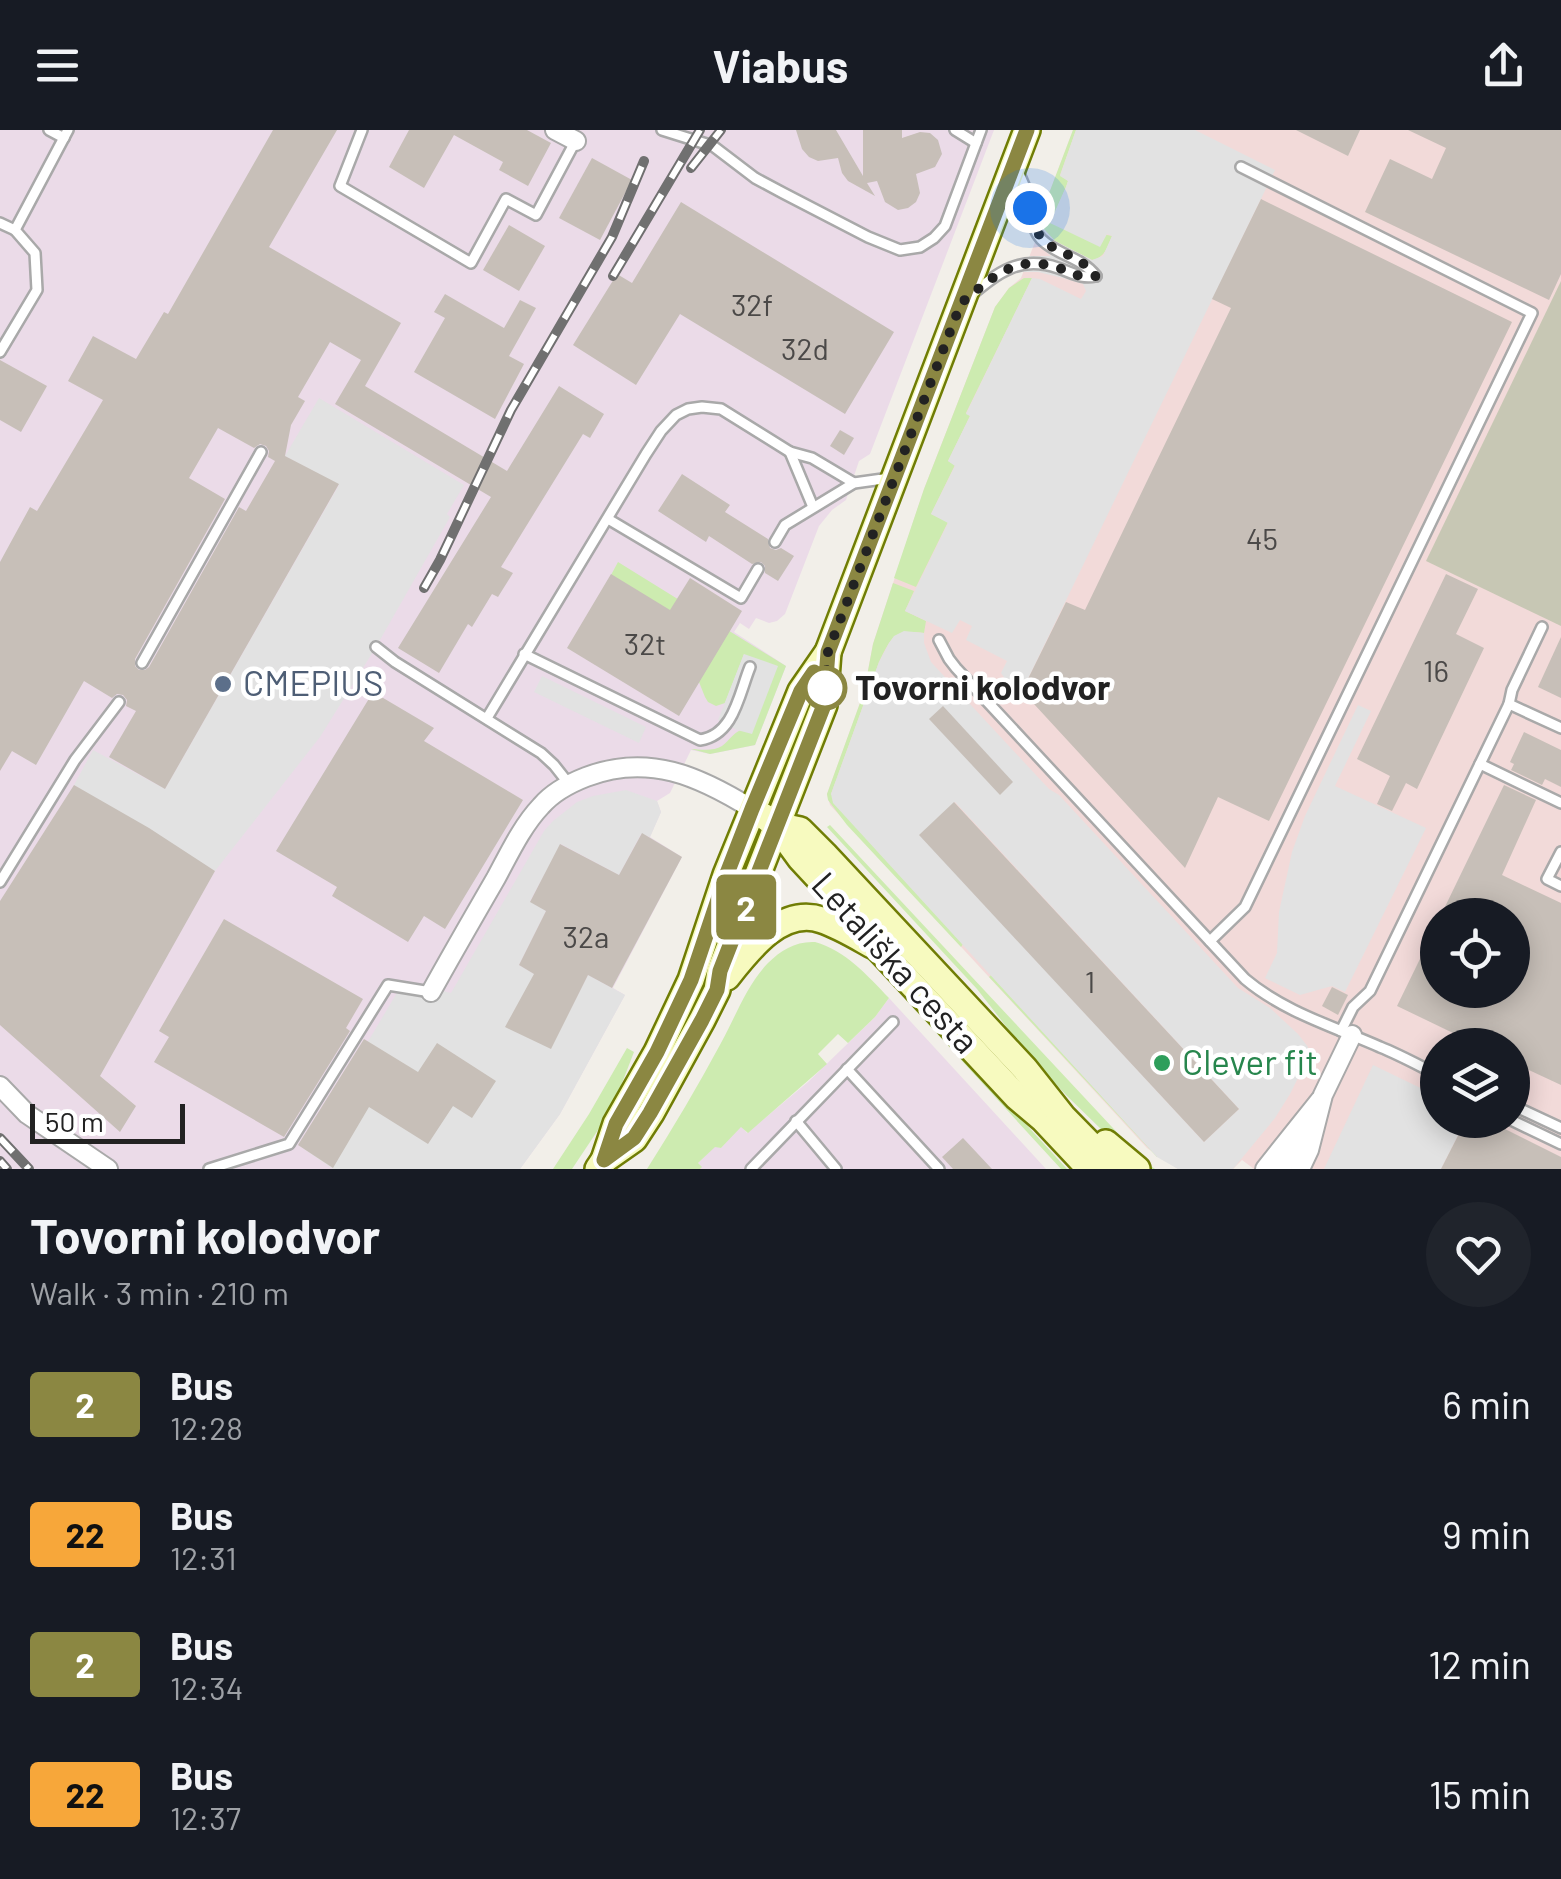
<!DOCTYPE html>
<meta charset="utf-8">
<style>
:root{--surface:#171b24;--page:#20242c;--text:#f1f3f6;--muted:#9ea1a6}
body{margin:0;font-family:Barlow,sans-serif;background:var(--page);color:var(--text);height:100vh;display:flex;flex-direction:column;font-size:38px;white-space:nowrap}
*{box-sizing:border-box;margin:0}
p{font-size:32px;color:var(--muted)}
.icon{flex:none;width:55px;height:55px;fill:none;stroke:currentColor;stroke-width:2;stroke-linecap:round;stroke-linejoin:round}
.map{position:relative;height:1039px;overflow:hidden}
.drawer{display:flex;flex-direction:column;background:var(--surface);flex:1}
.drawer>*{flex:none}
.badge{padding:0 20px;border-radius:8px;font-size:35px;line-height:65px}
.tools{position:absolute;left:1420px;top:768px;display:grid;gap:20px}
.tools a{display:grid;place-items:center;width:110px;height:110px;border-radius:50%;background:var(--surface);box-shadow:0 5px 25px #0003;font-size:50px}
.scale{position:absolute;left:30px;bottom:25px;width:155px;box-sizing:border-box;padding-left:10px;border:5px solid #222;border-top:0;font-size:28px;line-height:35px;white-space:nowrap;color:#222;-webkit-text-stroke:8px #fff;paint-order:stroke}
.you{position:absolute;width:50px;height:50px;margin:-25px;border:8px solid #fff;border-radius:50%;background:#1a73e8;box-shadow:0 0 0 15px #1a73e833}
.map>.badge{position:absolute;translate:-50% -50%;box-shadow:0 0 0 5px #fff}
.round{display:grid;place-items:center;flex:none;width:105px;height:105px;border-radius:52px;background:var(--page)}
.head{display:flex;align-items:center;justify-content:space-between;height:170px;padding:0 30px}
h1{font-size:48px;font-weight:700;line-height:75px}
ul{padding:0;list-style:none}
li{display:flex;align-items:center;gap:30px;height:130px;padding:0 30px}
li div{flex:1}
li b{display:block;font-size:38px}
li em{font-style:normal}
li .badge{min-width:110px;font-weight:700;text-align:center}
header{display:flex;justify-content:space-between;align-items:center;height:130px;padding:0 30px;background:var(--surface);font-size:45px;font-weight:700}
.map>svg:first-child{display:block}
.commercial{fill:#f2dad9;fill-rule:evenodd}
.industrial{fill:#ebdbe8}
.construction{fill:#c7c7b4}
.grass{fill:#cdebb0}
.parking{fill:#e2e2e2;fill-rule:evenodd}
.building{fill:#c7bfb8;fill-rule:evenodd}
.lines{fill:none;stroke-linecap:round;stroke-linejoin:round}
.service-casing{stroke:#a9a9a9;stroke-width:14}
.minor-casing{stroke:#a9a9a9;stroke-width:22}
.secondary-casing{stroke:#707d05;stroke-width:30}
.service{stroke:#fff;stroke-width:9}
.minor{stroke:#fff;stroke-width:18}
.secondary{stroke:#f7fabf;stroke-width:25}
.rail-casing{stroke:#707070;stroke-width:10}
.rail{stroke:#fff;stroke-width:6;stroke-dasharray:19;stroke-linecap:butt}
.line-casing{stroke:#fff;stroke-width:22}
.line{stroke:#8b8742;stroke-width:15}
.walk{stroke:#222;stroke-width:10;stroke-dasharray:0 18}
.service-dot{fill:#5c6f8a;stroke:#fff;stroke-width:4}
.stop-dot{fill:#fff;stroke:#8b8742;stroke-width:5}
.leisure-dot{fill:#2e9e5b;stroke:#fff;stroke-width:4}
.labels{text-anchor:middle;stroke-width:9;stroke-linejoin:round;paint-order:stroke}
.number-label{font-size:30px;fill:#4b4948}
.service-label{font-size:35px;fill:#4e5e75;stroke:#fff;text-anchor:start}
.stop-label{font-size:35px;font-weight:bold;fill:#222;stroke:#fff;text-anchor:start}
.street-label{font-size:35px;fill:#222;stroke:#fff}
.leisure-label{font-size:35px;fill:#27864d;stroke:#fff;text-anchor:start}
</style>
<header><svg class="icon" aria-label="menu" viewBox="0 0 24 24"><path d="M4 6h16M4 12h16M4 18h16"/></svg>Viabus<svg class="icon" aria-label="share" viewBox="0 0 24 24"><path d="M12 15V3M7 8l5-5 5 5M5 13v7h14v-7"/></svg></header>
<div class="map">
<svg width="1561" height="1039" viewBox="0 0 1561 1039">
<rect width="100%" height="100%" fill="#f2efe9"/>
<path class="commercial" d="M1073,0h488v1039h-307l-12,-9 -9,9h-55l-31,-21 -317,-343 -3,-11 37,-102 9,-48 51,-155 71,-182 14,-19 12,-10 23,-59 -2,-7zM1438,785h74v75h-74zM1438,915h74v75h-74z"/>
<g class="industrial">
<path d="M0,0h994l-124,324 -11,7 -13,39 -14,10 -13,16 -34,88 -8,7 -8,2 -13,-5 -7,11 -9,-6 -6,9 52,34 -31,79 -45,9 -19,-4 -21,43 -13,8 4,11 -11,25 32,20 -69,131 12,7 -65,119 -40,55h-520z"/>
<path d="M889,868l157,171h-346l1,-2 -3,-4 17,-17 6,2 20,-22 6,7 61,-51 67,-65z"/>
</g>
<path class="construction" d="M1561,151v345l-135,-65z"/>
<g class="grass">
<path d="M1073,0h3l-16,45 8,6 -2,6 -16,36 62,13c-5,11 -7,22 -20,24l-37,-19 -14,-15 3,-7 -2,-7z"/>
<path d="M1024,148h8l-66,135 4,3 -22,45 7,4 -24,49 17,8 -32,65 -22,-9 30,-89 71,-182 14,-19z"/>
<path d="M618,432l168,104 -31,79 -45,9 -19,-5c8,0 22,3 31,-3 8,-6 10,-12 19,-16l3,-76 -19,49 -9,3 -8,-4 -3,-5 -6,-15 -88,-107z"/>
<path d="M893,453l21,8 -9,20 21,10 -2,12c-30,-4 -32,3 -45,29l-48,132 132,150 -2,3 -114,-122 -19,-25 -1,-6 37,-102 9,-48z"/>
<path d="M830,695l310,332 15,12h-7l-42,-35 -40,-39 -40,-43 -49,-63 -150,-162z"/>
<path d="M810,797l27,7 38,26 192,209h-6l-186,-203c-18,-16 -40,-32 -64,-35z"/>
<path d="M815,812c31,9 52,33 74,56l-14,19 -27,26 -10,-9 -20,20 9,10 -79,69 -7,-6 -20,21 -6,-1 -17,16 4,4 -2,2h-53c26,-41 51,-83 74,-126 15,-27 25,-57 47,-80 13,-13 28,-22 47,-21z"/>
<path d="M991,845l167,180 -1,2 -168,-180z"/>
<path d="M627,918l7,4 -22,57 -40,60h-19l36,-55z"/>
</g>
<g class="parking">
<path d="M1076,0h119l80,40 -253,521 -14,-8 -7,-10 6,-12 -41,-21 6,-14 -12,-6 -8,13 -47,-22 43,-88 -17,-9 24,-48 -7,-5 22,-45 -4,-2 66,-136 8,1 41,20 5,-8 -3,-7 -20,-6 -25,-6h-15l6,-16h22l-16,-13 6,-17 14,15 37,19 11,-4 9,-20 -5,-2 -7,13 -50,-24 16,-36 2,-6 -8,-5z"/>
<path d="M319,268l145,87 -17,29 3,3 -74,130 -56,90 -105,134 -141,-86 19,-35 72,39 174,-304 -54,-29z"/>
<path d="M904,501l20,2v10l7,19 118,127 10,6 179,193 32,20 28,26 10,13v11l-18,36 -15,24 -42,51h-55l-21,-12 -324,-354 -2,-9 48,-132 10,-19 5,-7zM955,672l284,307 -35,33 -284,-307z"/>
<path d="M744,524l34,12 -26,68 -15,-4 -19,-10z"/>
<path d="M542,546l104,51 -7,16 -105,-51z"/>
<path d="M1358,575l13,6 -36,75 91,42 -81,164 -13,-6 -32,9 -35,-17 12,-25 2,-41 13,-60 13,-36z"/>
<path d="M626,660l31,11 4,11 -11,25 -9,-3 -22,41 -58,-31 -31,57 16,10 -27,54 15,9 16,75 38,-74 37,20 -65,119 -40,55h-187l-29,-20 100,-168 47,12 93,-162 9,-10 24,-19 16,-6z"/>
<path d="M1373,935l64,31 1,24h28l-25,49h-117z"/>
</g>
<g class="building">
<path d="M273,0h64l-68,117 132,76 -36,63 142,85 52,-85 45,28 -14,24 -7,-4 -82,133 12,6 -15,24 -6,-3 -20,33 -4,-3 -29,49 -41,-25 93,-151 -156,-93 26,-44 -31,-18 -32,55 7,4 -14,24 -6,31 54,28 -174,305 -56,-32 27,-46 -10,-5 1,-6 -4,-5 -6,-1 -5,4 -28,-17 -48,84 -24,-14 -12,20v-209l30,-55 7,4 66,-111 -35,-19 25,-45 43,23 28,-47 4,2zM218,298l36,20 6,-4 6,2 3,5 -1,6 7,4 -29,50 -7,-4 -90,160 -4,3h-6l-4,-4v-7l90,-160 -36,-21z"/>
<path d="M409,0h118l24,13 -23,43 -29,-16 4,-8 -49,-27 -30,53 -35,-21z"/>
<path d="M796,0h40l27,46v-46h39v8l18,-6 10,1 8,7 4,14 -7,13 -19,7 4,19 -4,9 -8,6 -10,2 -13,-8 -8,-21 -10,2 8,13 -27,-15 -6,-8 -4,-15 -20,3 -9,-4 -7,-8z"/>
<path d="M1296,0h64l-12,26z"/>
<path d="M1408,0h153v144l-12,26 -184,-88 25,-53 42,20 14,-31z"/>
<path d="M592,28l40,22 -32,60 -41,-22z"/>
<path d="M1261,69l251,123 -243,499 -51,-24 -33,71 -163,-177 44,-89 19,8 63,-131 83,-171 -19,-9z"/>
<path d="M681,72l213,130 -49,82 -165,-100 -44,71 -63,-40 44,-71 15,9z"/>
<path d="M509,95l36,21 -26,45 -36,-21z"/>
<path d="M445,164l59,34 16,-28 16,8 -27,48 15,8 -29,55 -81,-47 31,-54 -11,-6z"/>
<path d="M0,230l47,26 -26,46 -21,-12z"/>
<path d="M840,300l14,8 -10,17 -14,-9z"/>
<path d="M682,344l48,31 -5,7 43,27 2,9 6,2 5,-2 13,8 -16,25 -13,-8v-7l-4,-4 -9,2 -43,-28 -3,6 -48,-31z"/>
<path d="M611,444l59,36 20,-32 52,33 -63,105 -112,-68z"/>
<path d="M1446,444l32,15 -22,45 28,14 -67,141 -11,-6 -14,28 -15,-7 13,-28 -33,-17z"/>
<path d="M1561,507v61l-23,-11z"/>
<path d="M373,562l61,36 -10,13 99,59 -78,129 -21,-13 -16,26 -76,-46 5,-9 -61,-36z"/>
<path d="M943,576l70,76 -13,13 -71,-76z"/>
<path d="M1524,602l37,18v37l-16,-8 -3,6 -31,-15 3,-6 -4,-2z"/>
<path d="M74,655l75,43 66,43 -115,205 36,30 -16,26 -120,-107v-124z"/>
<path d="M1504,655l32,15 -34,75 59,28v182l-49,-23v-17h-34l-81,-39 41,-84v68h74v-75h-71z"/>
<path d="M954,672l285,307 -35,33 -285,-307z"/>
<path d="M642,703l40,24 -70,131 -24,-13 -37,74 -46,-22 29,-53 -15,-9 27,-54 -16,-9 30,-58 59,31z"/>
<path d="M224,789l139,80 -17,29 4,3 -66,106 -130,-75 15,-25 -10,-6z"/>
<path d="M1332,857l16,8 -10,20 -16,-9z"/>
<path d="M364,909l54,33 19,-29 59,38 -24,37 -19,-12 -25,38 -59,-37 -36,61 -35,-23z"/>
<path d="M1466,990h21l74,37v12h-120z"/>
<path d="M963,1008l29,31h-39l-11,-12z"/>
</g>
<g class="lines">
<defs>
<g id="service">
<path d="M49,0l15,8"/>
<path d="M362,0l-22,56 131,77 35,-64 30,16 39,-73"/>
<path d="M662,0l51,16 42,32 28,15 85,44 32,13 20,-3 14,-9 11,-12 36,-96"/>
<path d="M955,0l21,13"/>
<path d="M1017,39c4,10 10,21 12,31 4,14 2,28 12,39 17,17 39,17 55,37"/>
<path d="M0,93l15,7"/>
<path d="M971,165c28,-23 49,-40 87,-27 15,5 23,11 38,8"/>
<path d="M0,222l37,-62 -2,-37 -20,-23 53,-100"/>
<path d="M790,322l23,55"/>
<path d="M608,389l133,79 17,-29"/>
<path d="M775,412l10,-17 69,-42 36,-5"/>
<path d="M939,510l10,19 7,9 289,311c39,33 90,48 135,68 20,8 38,18 58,28"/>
<path d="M376,517l19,15 146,91 13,12 15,19"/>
<path d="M524,524l176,86c34,-5 39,-46 50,-73"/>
<path d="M142,533l119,-211"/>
<path d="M1509,574l52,24"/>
<path d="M487,588l159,-264 15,-23 15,-16 12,-6 14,-2 19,2 69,43 22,6 42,25"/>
<path d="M1480,634l81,39"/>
<path d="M1561,722l-14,27 14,7"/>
<path d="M0,752l75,-122 44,-58"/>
<path d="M1210,811l35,-34 287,-594 -291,-146"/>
<path d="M1341,901l12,-24 17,-16 139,-287 3,-14 30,-63"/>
<path d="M847,939l92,100"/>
<path d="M1512,975l49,23"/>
<path d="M1511,990l50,24"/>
<path d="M796,991l40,48"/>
<path d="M209,1039l80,-25 99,-159 43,7"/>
<path d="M751,1039l142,-147"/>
</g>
<g id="minor">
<path d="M555,0l21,11"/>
<path d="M431,862c21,-38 43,-76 65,-114 13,-24 26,-52 45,-72 12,-14 27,-22 45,-29 62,-24 113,-1 166,32"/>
<path d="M0,956l27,28 81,55"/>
<path d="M1265,1039l55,-69"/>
<path d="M1281,1039l18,-34"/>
<path d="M1300,1039l9,-19 14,-55 29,-60"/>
</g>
<g id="secondary">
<path d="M765,687l11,8 24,33 54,58 23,31 140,150 26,22 47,50"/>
<path d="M776,695l24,5 24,24 201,215 38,48 51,52"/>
<path d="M727,847c22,-28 55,-71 95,-57 18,6 34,16 50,25"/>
<path d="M1106,1013l31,26"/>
<path d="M604,1030l30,-21 17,-26 51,-93 15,-30 3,-19 104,-266 4,-53"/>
<path d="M598,1039l6,-9 12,-36 41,-72 34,-72 35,-105 75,-184 27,-39 199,-522"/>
</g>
</defs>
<use href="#service" class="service-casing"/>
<use href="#minor" class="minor-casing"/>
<use href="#secondary" class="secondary-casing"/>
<use href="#service" class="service"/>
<use href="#minor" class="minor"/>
<use href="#secondary" class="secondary"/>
<defs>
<g id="rail">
<path d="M691,38l30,-38"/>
<path d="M613,146l87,-146"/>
<path d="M424,458l16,-28 71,-150 101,-173 32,-76"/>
<path d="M0,1008l29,31"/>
<path d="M0,1031l7,8"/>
</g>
</defs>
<use href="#rail" class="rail-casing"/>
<use href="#rail" class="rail"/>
</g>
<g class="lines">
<defs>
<path id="line" d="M814,542l-13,19 -49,118 -26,67 -35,104 -34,72 -41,72 -12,36 30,-22 16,-25 52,-93 15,-30 3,-19 104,-266 4,-53 199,-522"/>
</defs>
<use href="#line" class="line-casing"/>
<use href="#line" class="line"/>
<path class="walk" d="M825,558l3,-36 133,-349c31,-25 54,-50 98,-35 14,5 22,11 37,8 -26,-33 -58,-16 -66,-68"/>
</g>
<circle class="service-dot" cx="223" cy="554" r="10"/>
<circle class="stop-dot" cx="825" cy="558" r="20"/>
<circle class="leisure-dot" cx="1162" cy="933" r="10"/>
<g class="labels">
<g class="number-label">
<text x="752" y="186">32f</text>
<text x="805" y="230">32d</text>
<text x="1262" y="420">45</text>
<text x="645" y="525">32t</text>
<text x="1436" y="552">16</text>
<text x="586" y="818">32a</text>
<text x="1090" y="863">1</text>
</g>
<g class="service-label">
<text x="243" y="566">CMEPIUS</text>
</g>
<g class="stop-label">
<text x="855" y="570">Tovorni kolodvor</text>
</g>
<g class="street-label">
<text transform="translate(895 833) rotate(48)" y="12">Letališka cesta</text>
</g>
<g class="leisure-label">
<text x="1182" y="945">Clever fit</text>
</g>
</g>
</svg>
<div class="tools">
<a><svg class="icon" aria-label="locate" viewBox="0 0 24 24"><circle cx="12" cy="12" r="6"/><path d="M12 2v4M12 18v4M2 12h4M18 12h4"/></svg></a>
<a><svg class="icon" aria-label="layers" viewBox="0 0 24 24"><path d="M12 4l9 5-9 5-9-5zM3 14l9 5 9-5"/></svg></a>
</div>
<div class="scale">50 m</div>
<div class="you" style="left:1030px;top:78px"></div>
<b class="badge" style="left:746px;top:777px;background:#8b8742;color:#fff">2</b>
</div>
<section class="drawer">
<div class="head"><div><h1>Tovorni kolodvor</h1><p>Walk · 3 min · 210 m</p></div><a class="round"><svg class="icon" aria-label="heart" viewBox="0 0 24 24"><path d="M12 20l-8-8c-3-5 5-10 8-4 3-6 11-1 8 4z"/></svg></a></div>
<ul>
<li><span class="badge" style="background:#8b8742;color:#fff">2</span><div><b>Bus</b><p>12:28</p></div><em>6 min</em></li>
<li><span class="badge" style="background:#f7a73a;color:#111">22</span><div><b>Bus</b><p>12:31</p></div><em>9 min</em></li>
<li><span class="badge" style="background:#8b8742;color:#fff">2</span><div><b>Bus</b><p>12:34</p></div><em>12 min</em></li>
<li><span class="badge" style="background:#f7a73a;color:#111">22</span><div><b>Bus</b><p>12:37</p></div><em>15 min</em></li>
</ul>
</section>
